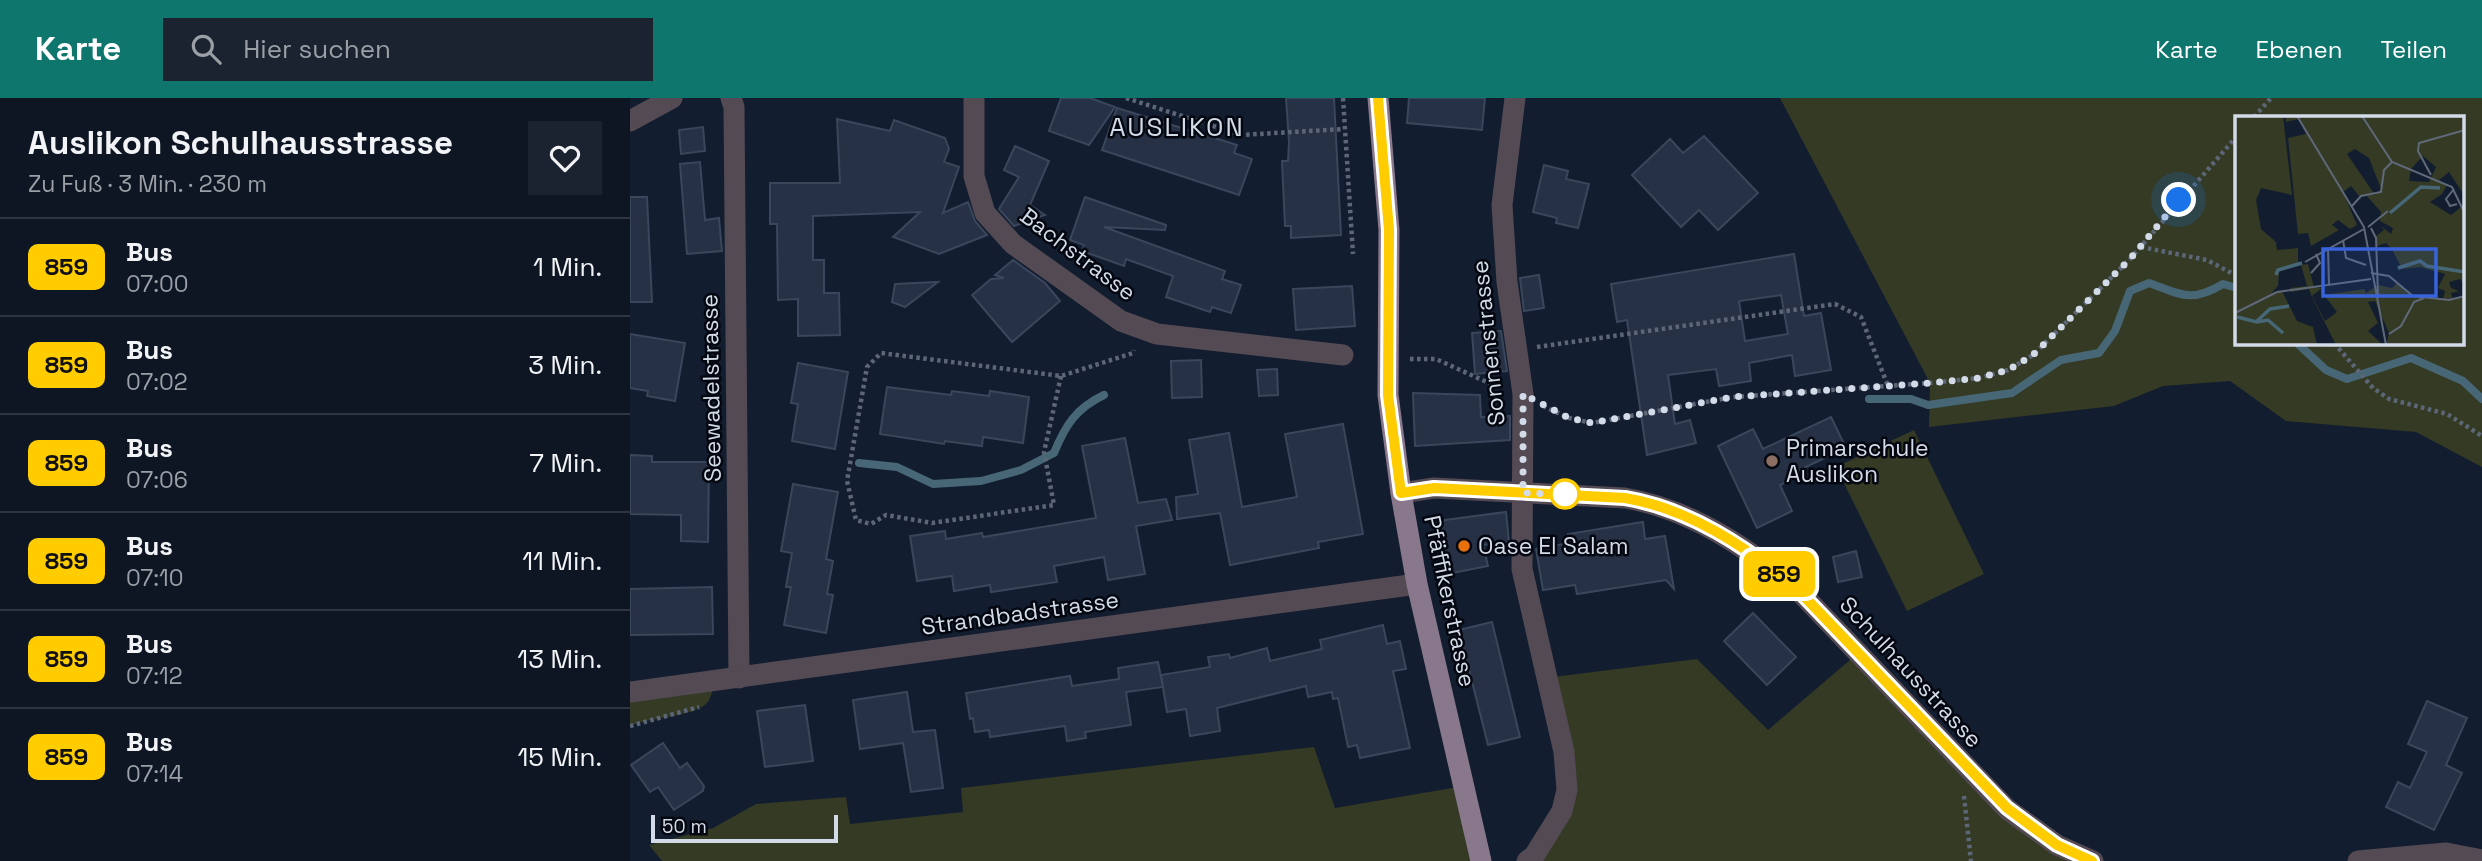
<!DOCTYPE html>
<html lang="de">
<meta charset="utf-8">
<style>
:root{--surface:#0e1623;--page:#1c2330;--text:#f1f3f6;--muted:#9b9fa6;--line:#2e3541;--accent:#0f766e}
body{margin:0;font-family:"Space Grotesk",sans-serif;background:var(--page);color:var(--text);height:100vh;display:flex;flex-direction:column;font-size:26px;white-space:nowrap}
*{box-sizing:border-box;margin:0}
p{font-size:23px;color:var(--muted)}
.icon{flex:none;width:38px;height:38px;fill:none;stroke:currentColor;stroke-width:2;stroke-linecap:round;stroke-linejoin:round}
.map{position:relative;flex:1;overflow:hidden}
.drawer{display:flex;flex-direction:column;background:var(--surface);width:630px}
.drawer>*{flex:none}
.badge{padding:0 14px;border-radius:10px;font-size:24px;line-height:46px}
.scale{position:absolute;left:21px;bottom:18px;width:187px;box-sizing:border-box;padding-left:7px;border:4px solid #d3dbe8;border-top:0;font-size:19px;line-height:24px;white-space:nowrap;color:#d3dbe8;-webkit-text-stroke:5px #04070f;paint-order:stroke}
.you{position:absolute;width:35px;height:35px;margin:-18px;border:5px solid #fff;border-radius:50%;background:#1a73e8;box-shadow:0 0 0 10px #1a73e833}
.map>.badge{position:absolute;translate:-50% -50%;box-shadow:0 0 0 4px #fff}
.round{display:grid;place-items:center;flex:none;width:74px;height:74px;border-radius:0px;background:var(--page)}
.head{display:flex;align-items:center;justify-content:space-between;height:119px;padding:0 28px}
h1{font-size:33px;font-weight:600;line-height:52px}
ul{padding:0;list-style:none}
li{display:flex;align-items:center;gap:21px;height:98px;padding:0 28px;border-top:2px solid var(--line)}
li div{flex:1}
li b{display:block;font-size:26px}
li em{font-style:normal}
li .badge{min-width:77px;font-weight:700;text-align:center}
header{display:flex;align-items:center;gap:42px;box-sizing:border-box;height:98px;padding:0 35px;background:var(--accent);color:#fff}
header strong{font-size:33px}
nav{display:flex;gap:38px;margin-inline-start:auto;font-size:24px}
.search{width:490px;height:63px;background:var(--page);display:flex;align-items:center;gap:18px;box-sizing:border-box;padding:0 24px;border-radius:0px;color:var(--muted);font-size:26px}
main{display:flex;flex:1;min-height:0}
.map>svg:first-child{display:block}
.green{fill:#343a24;fill-rule:evenodd}
.lines{fill:none;stroke-linecap:round;stroke-linejoin:round}
.stream{stroke:#476776;stroke-width:8}
.building{fill:#263145;stroke:#3a465b;stroke-width:2;fill-rule:evenodd}
.path{stroke:#5c6676;stroke-width:4.5;stroke-dasharray:3.5 3.5;stroke-linecap:butt}
.minor{stroke:#534a54;stroke-width:21}
.major{stroke:#89778c;stroke-width:21}
.line-casing{stroke:#fff;stroke-width:16}
.line{stroke:#fc0;stroke-width:10}
.walk{stroke:#d3dbe8;stroke-width:7;stroke-dasharray:0 12.6}
.education-dot{fill:#8d6e63;stroke:#04070f;stroke-width:2.5}
.stop-dot{fill:#fff;stroke:#fc0;stroke-width:3.5}
.food-dot{fill:#e8710a;stroke:#04070f;stroke-width:2.5}
.labels{text-anchor:middle;stroke-width:5;stroke-linejoin:round;paint-order:stroke}
.street-label{font-size:23px;fill:#d3dbe8;stroke:#04070f}
.poi-label{font-size:23px;fill:#d3dbe8;stroke:#04070f;text-anchor:start}
.quarter-label{font-size:26px;letter-spacing:2px;fill:#d3dbe8;stroke:#04070f}
.inset-river{fill:none;stroke:#476776;stroke-width:3.5}
.inset-road{fill:none;stroke:#5f6979;stroke-width:2}
.view{fill:#3863da;fill-opacity:0.15;stroke:#3863da;stroke-width:3.5}
.inset-edge{fill:none;stroke:#d3dbe8;stroke-width:3.5}
</style>
<header>
<strong>Karte</strong>
<div class="search"><svg class="icon" aria-label="search" viewBox="0 0 24 24"><circle cx="10" cy="10" r="6"/><path d="M15 15l6 6"/></svg>Hier suchen</div>
<nav><a>Karte</a><a>Ebenen</a><a>Teilen</a></nav>
</header>
<main>
<section class="drawer">
<div class="head"><div><h1>Auslikon Schulhausstrasse</h1><p>Zu Fuß · 3 Min. · 230 m</p></div><a class="round"><svg class="icon" aria-label="heart" viewBox="0 0 24 24"><path d="M12 20l-8-8c-3-5 5-10 8-4 3-6 11-1 8 4z"/></svg></a></div>
<ul>
<li><span class="badge" style="background:#fc0;color:#111">859</span><div><b>Bus</b><p>07:00</p></div><em>1 Min.</em></li>
<li><span class="badge" style="background:#fc0;color:#111">859</span><div><b>Bus</b><p>07:02</p></div><em>3 Min.</em></li>
<li><span class="badge" style="background:#fc0;color:#111">859</span><div><b>Bus</b><p>07:06</p></div><em>7 Min.</em></li>
<li><span class="badge" style="background:#fc0;color:#111">859</span><div><b>Bus</b><p>07:10</p></div><em>11 Min.</em></li>
<li><span class="badge" style="background:#fc0;color:#111">859</span><div><b>Bus</b><p>07:12</p></div><em>13 Min.</em></li>
<li><span class="badge" style="background:#fc0;color:#111">859</span><div><b>Bus</b><p>07:14</p></div><em>15 Min.</em></li>
</ul>
</section>
<div class="map">
<svg width="1852" height="763" viewBox="0 0 1852 763">
<rect width="100%" height="100%" fill="#121d2f"/>
<g class="green">
<path d="M1150,0h702v369l-66,-35 -130,-11 -56,-40 -67,5 -49,20 -185,21 1,-44zM1607,19h226v226h-226z"/>
<path d="M1284,332l70,144 -77,37 -71,-144z"/>
<path d="M1228,555l109,116 126,92h-566l35,-50 -17,-133 152,-19 71,71z"/>
<path d="M86,584c-3,6 -5,16 -9,21 -14,14 -57,14 -77,23v-34z"/>
<path d="M684,649l21,61 129,-22 17,75h-819l-13,-16 64,-17 43,-24 90,-7 4,27 113,-12 -2,-24z"/>
</g>
<g class="lines">
<g class="stream">
<path d="M1667,245l29,27 21,9 64,-21 52,23 19,18"/>
<path d="M1239,301h42l17,6 84,-12 49,-33 38,-7 16,-22 15,-40 19,-8c33,12 42,20 74,1l14,4"/>
<path d="M229,365l38,4 36,17 48,-3 40,-11 33,-17c11,-27 22,-45 50,-58"/>
</g>
</g>
<g class="building">
<path d="M431,0h29l25,9 -26,38 -40,-14z"/>
<path d="M656,0h48l7,137 -50,3v-12h-6l-3,-65h6l1,-19z"/>
<path d="M779,0h76l-3,32 -75,-7z"/>
<path d="M487,10l120,37 -3,8 18,6 -13,36 -137,-45z"/>
<path d="M207,21l53,12 4,-11 51,18 4,11 -5,13 15,5 -16,46 25,-11 7,19 12,14 -48,19 -46,-17 27,-25 -107,4v44h11v33h15l1,42 -42,1v-37l-20,1 -1,-76h-7v-41h70z"/>
<path d="M73,29l2,24 -24,3 -2,-24z"/>
<path d="M1074,38l54,57 -40,37 -19,-20 -18,17 -49,-52 38,-36 13,14z"/>
<path d="M385,48l34,15 -19,44 15,10 -31,11 -15,-17 20,-32 -15,-7z"/>
<path d="M70,64l5,58 14,-2 3,33 -35,3 -7,-90z"/>
<path d="M914,67l24,6 -2,8 23,5 -11,44 -22,-5 1,-5 -24,-6z"/>
<path d="M0,99h17l5,105h-22z"/>
<path d="M455,99l81,28 -1,5 -61,-3 121,44 -3,8 19,6 -10,28 -19,-6 -2,5 -44,-15 7,-21 -47,-17 -2,7 -42,-15 2,-6 -14,-5z"/>
<path d="M1164,156l10,62 17,-3 10,57 -36,6 -3,-21 -43,8 2,18 -32,5 -3,-17 -48,6 7,49 15,-4 6,23 -49,12 -20,-135 -10,2 -6,-38zM1151,197l7,39 -43,7 -6,-40z"/>
<path d="M383,162l32,23 15,18 -48,41 -40,-47 19,-16 13,-1 -9,-3z"/>
<path d="M909,177l5,33 -20,3 -4,-33z"/>
<path d="M308,184l-33,25 -13,-5 3,-18z"/>
<path d="M722,188l3,40 -59,4 -3,-41z"/>
<path d="M871,233l6,40 -32,3 -3,-41z"/>
<path d="M0,236l55,9 -10,58 -28,-5 1,-5 -18,-3z"/>
<path d="M571,262l1,37 -30,1 -1,-37z"/>
<path d="M168,265l50,9 -13,77 -43,-8 6,-37 -7,-1z"/>
<path d="M647,271l1,26 -19,1 -2,-26z"/>
<path d="M257,289l64,8 1,-4 37,5 1,-5 39,6 -6,46 -40,-6 -1,9 -37,-5 -1,3 -64,-10z"/>
<path d="M783,295l67,2 1,22 29,-1v24l-95,6z"/>
<path d="M1201,319l15,31 -53,25 2,5 -15,7 12,26 -35,17 -39,-82 35,-17 10,20z"/>
<path d="M713,326l20,110 -45,8 1,6 -89,17 -10,-52 -43,6 -1,-22 22,-3 -9,-54 40,-7 13,74 55,-10 -12,-63z"/>
<path d="M495,340l13,65 28,-4 6,21 -36,6 9,48 -37,6 -4,-23 -50,9 3,16 -66,10 -1,-7 -36,6 -2,-15 -35,5 -7,-45 35,-5 1,8 36,-6 1,4 113,-19 -14,-72z"/>
<path d="M0,357l22,1v6h57l-1,80 -27,-1v-26l-51,-1z"/>
<path d="M163,386l45,8 -12,67 7,2 -6,33 6,1 -7,38 -42,-8 7,-38h-5l6,-34 -11,-2z"/>
<path d="M876,414l3,30 -26,3 5,21 -41,8 -9,-45 7,-9z"/>
<path d="M1013,424l2,17 20,-3 9,53 -8,-9 -89,14 -2,-9 -32,5 -7,-41 33,-6 -1,-9z"/>
<path d="M1226,453l6,26 -24,5 -5,-25z"/>
<path d="M82,489l1,47 -83,1v-46z"/>
<path d="M1123,515l43,44 -29,28 -43,-44z"/>
<path d="M862,524l28,115 -32,8 -29,-115z"/>
<path d="M753,527l4,19 13,-3 6,28 -13,2 17,77 -50,10 -3,-13 -9,2 -10,-49 -5,1 -1,-7 -24,5 -2,-11 -89,22 3,23 -30,5 -4,-27 -19,3 -6,-37 49,-8 -2,-10 21,-3 1,4 37,-10 3,13 52,-12 -2,-9z"/>
<path d="M528,564l5,25 -37,5 5,33 -46,7 1,6 -19,3 -2,-15 -75,11 -1,-7 -14,2 -2,-14 -3,1 -4,-26 104,-17 2,10 47,-7 -1,-11z"/>
<path d="M277,594l6,40 22,-2 8,58 -32,4 -8,-49 -43,6 -7,-49z"/>
<path d="M1797,603l40,17 -21,47 16,8 -28,57 -48,-23 12,-25 12,6 17,-36 -19,-8z"/>
<path d="M175,607l8,56 -48,6 -8,-56z"/>
<path d="M33,645l17,25 7,-5 17,23 -1,5 -29,19 -16,-23 -8,5 -19,-27z"/>
</g>
<g class="lines">
<g class="path">
<path d="M496,0l115,37 103,-6"/>
<path d="M713,0l10,156"/>
<path d="M1624,19l17,-19"/>
<path d="M1511,149l66,13 30,16"/>
<path d="M1704,245l39,45 16,11 58,15 35,22"/>
<path d="M907,249l298,-43 26,13 27,69"/>
<path d="M780,261h26l64,29"/>
<path d="M431,278l-17,76 10,53 -122,18 -46,-8 -15,9 -15,-4 -9,-39 20,-114 14,-14 180,23 72,-23 1,-3"/>
<path d="M913,308l26,12 23,5 141,-26 197,-14 49,-5 29,-8 25,-15 97,-96 107,-123"/>
<path d="M0,628l69,-19"/>
<path d="M1334,698l7,65"/>
</g>
<g class="minor">
<path d="M101,0l3,9 5,571"/>
<path d="M344,0v78l11,37 28,31 108,77 36,13 186,21"/>
<path d="M885,0l-13,107 5,77 16,112 -1,175 42,183 3,38 -5,21 -28,45 -7,5"/>
<path d="M0,23l42,-23"/>
<path d="M771,395l33,-5 191,10c65,11 122,49 172,91l210,220 50,36 36,16"/>
<path d="M0,594l787,-108"/>
<path d="M1728,763l88,-8 36,7"/>
</g>
<path class="major" d="M748,0l11,132 -1,165 13,98 16,91 64,277"/>
</g>
<g class="lines">
<defs>
<path id="line" d="M748,0l11,132 -1,165 13,98 33,-5 191,10c65,11 122,49 172,91l210,219 50,37 35,16"/>
</defs>
<use href="#line" class="line-casing"/>
<use href="#line" class="line"/>
<path class="walk" d="M935,396l-42,-1v-99l46,24 23,5 141,-26 197,-14 49,-5 29,-8 25,-15 97,-96 49,-59"/>
</g>
<circle class="education-dot" cx="1142" cy="363" r="7"/>
<circle class="stop-dot" cx="935" cy="396" r="14"/>
<circle class="food-dot" cx="834" cy="448" r="7"/>
<g class="labels">
<g class="street-label">
<text transform="translate(448 156) rotate(37)" y="8">Bachstrasse</text>
<text transform="translate(858 245) rotate(-96)" y="8">Sonnenstrasse</text>
<text transform="translate(81 290) rotate(-91)" y="8">Seewadelstrasse</text>
<text transform="translate(820 503) rotate(78)" y="8">Pfäffikerstrasse</text>
<text transform="translate(390 515) rotate(-8)" y="8">Strandbadstrasse</text>
<text transform="translate(1281 574) rotate(47)" y="8">Schulhausstrasse</text>
</g>
<g class="poi-label">
<text x="1156" y="358">Primarschule<tspan x="1156" dy="26">Auslikon</tspan></text>
<text x="848" y="456">Oase El Salam</text>
</g>
<g class="quarter-label">
<text x="547" y="38">AUSLIKON</text>
</g>
</g>
<g transform="translate(1605 18)">
<rect width="229" height="229" fill="#121d2f"/>
<path d="M0,0h48l9,79 -31,-7 -5,12 5,29 15,13 1,8 21,-2v18l-19,5 -1,15 -7,8 11,-3 15,30 16,6 4,18h-82zM51,0h178v79l-15,-23 -10,8 8,5 -5,9 -12,8 21,13 13,-10v79l-4,-5 -11,3 2,6 8,3 -8,2 2,7 11,-4v49h-78l3,-12 -14,-32 -7,1 10,21 -10,8 15,14h-47l-24,-48 -3,-8 -18,3 -1,-4 17,-2 -6,-21 7,-1 6,23 8,1 -10,8 13,25 12,-9 -13,-17 40,-6 2,4 12,-8 14,3 5,-5 19,14 27,2 2,-8 -7,-3 7,-14 -25,-7 -18,2 -10,-20 -6,-6 -9,3 -1,-10 8,-6 -3,-4 10,8 2,-6 -13,-7 1,-9 -15,-17 -6,2 -9,-11 -8,6 14,33 -7,4 -12,-9 -6,5 7,5 -28,16 -3,-13 -10,1 -10,-96 18,-4 -7,-15 -13,3zM120,33l14,9 12,31 -6,6 -28,-41zM188,40l13,11 -7,15 -20,-1 2,-12z" fill="#343a24" fill-rule="evenodd"/>
<path class="inset-river" d="M155,97l31,-26 19,1M163,152l22,-7 7,5 38,6M41,159l2,-5 24,-7M2,201l20,5 11,-2 15,13M22,205l13,-12 19,-3"/>
<path class="inset-road" d="M62,0l67,111 22,118M127,0l30,46 60,25 13,27M196,59l-13,-24 1,-8 46,-13M219,73l-8,10 4,7 7,-2M117,90l9,-10 20,-4 3,-22 8,-8M133,111l20,-16M136,112l5,10 2,57M108,124l3,18 20,7M93,132l1,37M70,146l59,-33M76,157l9,-10 -4,-9M136,157l18,3 24,20 36,4 16,-4M0,197l42,-21 94,-13M154,218l12,-8 13,-24 10,-4"/>
<path class="view" d="M88,133h113v47h-113z"/>
<rect width="229" height="229" class="inset-edge"/>
</g>
</svg>
<div class="scale">50 m</div>
<div class="you" style="left:1549px;top:102px"></div>
<b class="badge" style="left:1149px;top:476px;background:#fc0;color:#111">859</b>
</div>
</main>
